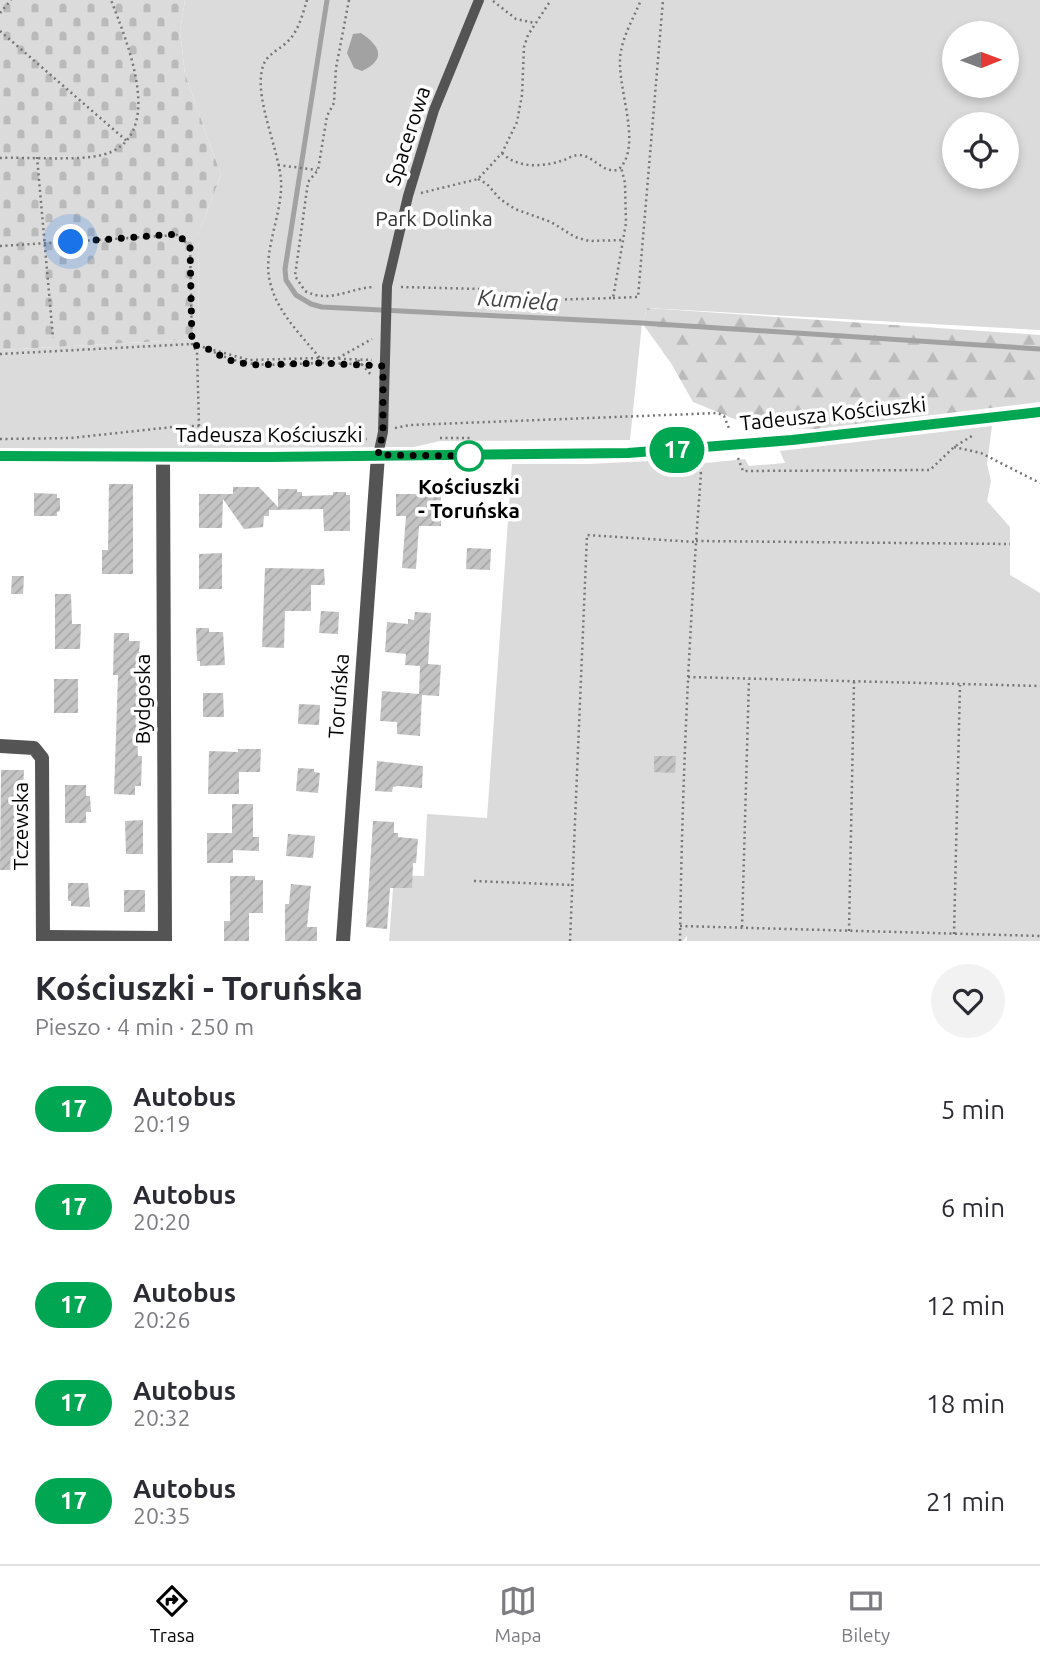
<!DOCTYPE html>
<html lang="pl">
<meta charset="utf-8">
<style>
:root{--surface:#fff;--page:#f2f2f3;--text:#2b2b33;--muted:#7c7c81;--line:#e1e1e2;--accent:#000}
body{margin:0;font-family:Ubuntu,sans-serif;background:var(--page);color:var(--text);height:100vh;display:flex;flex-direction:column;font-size:26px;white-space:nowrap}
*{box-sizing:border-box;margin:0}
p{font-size:23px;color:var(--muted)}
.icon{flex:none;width:38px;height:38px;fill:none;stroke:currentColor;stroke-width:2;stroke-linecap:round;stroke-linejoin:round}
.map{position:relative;height:941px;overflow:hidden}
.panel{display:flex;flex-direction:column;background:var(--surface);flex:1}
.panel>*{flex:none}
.badge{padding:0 14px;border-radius:23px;font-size:24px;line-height:46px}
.needle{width:46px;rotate:89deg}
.buttons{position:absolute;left:942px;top:21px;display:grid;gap:14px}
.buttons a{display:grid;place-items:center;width:77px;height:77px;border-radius:50%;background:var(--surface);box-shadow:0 4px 10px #0003;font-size:35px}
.you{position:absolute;width:35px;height:35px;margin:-18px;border:5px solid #fff;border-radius:50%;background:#1a73e8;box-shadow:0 0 0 10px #1a73e833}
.map>.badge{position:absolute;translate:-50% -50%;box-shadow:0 0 0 4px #fff}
.round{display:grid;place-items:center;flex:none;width:74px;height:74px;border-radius:37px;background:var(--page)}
.head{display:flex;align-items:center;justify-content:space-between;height:119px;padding:0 35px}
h1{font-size:33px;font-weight:700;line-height:52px}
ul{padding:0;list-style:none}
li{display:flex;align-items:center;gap:21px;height:98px;padding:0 35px}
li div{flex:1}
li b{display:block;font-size:26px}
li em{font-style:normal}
li .badge{min-width:77px;font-weight:700;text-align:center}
.dock{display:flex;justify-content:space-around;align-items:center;height:98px;border-top:2px solid var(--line);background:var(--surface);font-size:19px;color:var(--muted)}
.dock a{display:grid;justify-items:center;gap:4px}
.dock .on{color:var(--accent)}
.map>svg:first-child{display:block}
.green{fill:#dbdbdb;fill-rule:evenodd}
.forest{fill:url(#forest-firs)}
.cemetery{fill:url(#cemetery-stones)}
.water{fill:#a2a2a2}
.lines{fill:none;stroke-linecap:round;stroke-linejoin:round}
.stream{stroke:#a2a2a2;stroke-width:5}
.building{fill:url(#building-hatch)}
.path{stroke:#767676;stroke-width:2.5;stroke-dasharray:2 3.5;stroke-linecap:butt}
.pedestrian{stroke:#545454;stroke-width:10}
.minor{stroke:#545454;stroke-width:14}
.tertiary{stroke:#545454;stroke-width:14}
.line-casing{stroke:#fff;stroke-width:16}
.line{stroke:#00a651;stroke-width:10}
.walk{stroke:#000;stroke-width:7;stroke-dasharray:0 12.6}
.stop-dot{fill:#fff;stroke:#00a651;stroke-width:3.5}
.labels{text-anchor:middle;stroke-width:7;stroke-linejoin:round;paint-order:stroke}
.street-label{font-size:21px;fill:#000;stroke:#fff}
.park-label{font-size:21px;fill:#323232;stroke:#fff}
.stop-label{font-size:21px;font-weight:bold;fill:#000;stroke:#fff}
.water-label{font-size:23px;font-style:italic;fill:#434343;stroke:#fff}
</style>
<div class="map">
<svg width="1040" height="941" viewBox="0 0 1040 941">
<defs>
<pattern id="forest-firs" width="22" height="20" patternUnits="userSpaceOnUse" patternTransform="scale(1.75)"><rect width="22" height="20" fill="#dbdbdb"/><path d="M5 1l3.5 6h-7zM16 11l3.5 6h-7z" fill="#bababa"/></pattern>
<pattern id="cemetery-stones" width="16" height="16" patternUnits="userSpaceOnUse" patternTransform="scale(1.75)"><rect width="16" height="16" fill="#dbdbdb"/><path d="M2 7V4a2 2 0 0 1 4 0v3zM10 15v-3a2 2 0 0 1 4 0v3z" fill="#bababa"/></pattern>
<pattern id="building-hatch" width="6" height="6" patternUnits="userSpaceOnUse" patternTransform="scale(1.75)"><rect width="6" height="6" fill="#c4c4c4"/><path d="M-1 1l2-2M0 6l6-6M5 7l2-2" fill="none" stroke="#a7a7a7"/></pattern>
</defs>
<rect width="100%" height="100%" fill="#fff"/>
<g class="green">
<path d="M185,0h855v330l-393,-22 -5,15 -12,117 -190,1 -26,6 -414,2v-99l199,-11 -1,-104 23,-60 -36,-101 -5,-43zM954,33h52v53h-52zM954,124h52v53h-52z"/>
<path d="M992,426l-5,38 4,17 -4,20 23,26v48l30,18v348h-353v-5l-4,5h-294l5,-66 30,1 3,-62 60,4 25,-354h76l102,-5 16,4 39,-4 4,7 36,-3 -5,-12z"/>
</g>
<path class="forest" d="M647,308l393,27v67l-225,27 -61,-2 -61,-25 -22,-39 -29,-40z"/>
<path class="cemetery" d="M0,0h185l-5,31 5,43 36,101 -23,60 1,104 -199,11z"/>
<path class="water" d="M361,33c19,13 26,26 1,38l-8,-3 -7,-15 6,-19z"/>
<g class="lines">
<path class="stream" d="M327,0l-42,269 1,11 10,15 15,9 11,3 320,16 398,26"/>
</g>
<g class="building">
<path d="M109,484h24v90h-31v-24h6z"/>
<path d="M233,487h26l19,20v-18h19v3h5v4l31,-1v-3h13v3h4v36h-26l-1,-22 -54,1v6h-5l-1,11 -19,2 -21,-30 -1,29h-23v-34h34z"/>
<path d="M34,493l23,1v4h3v13l-3,1v4h-23z"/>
<path d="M396,494h45v32h-22l-3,43 -14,-1 4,-52h-10z"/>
<path d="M467,548l24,1 -1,21 -24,-1z"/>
<path d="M222,553v36h-23v-35z"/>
<path d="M265,568l59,1 1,16h-14v26h-26l-1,37 -22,-1z"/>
<path d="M12,576h12l-1,18h-12z"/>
<path d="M55,594h16l1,30h9l-1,25h-25z"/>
<path d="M321,611l18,1 -1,22 -19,-1z"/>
<path d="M415,612l16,1 -3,51 13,1 -2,31 -17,-1 -2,41 -23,-2v-12l-17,-1 2,-30 37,3 1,-28 -15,-1 1,-11 -21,-2 2,-30 21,2v-5l6,1z"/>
<path d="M196,628h13v4h14l2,33 -25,1v-5h-3z"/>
<path d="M114,633h15v8h11l-1,11h4l-2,39 4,1v30l-7,-1 -1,9 1,26h4l-1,30h-6v9l-21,-1 4,-119h-5z"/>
<rect x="54" y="679" width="24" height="34"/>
<path d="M203,693h20l1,24h-21z"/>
<path d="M299,704l21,1 -1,20 -21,-1z"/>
<path d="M238,749h23l-1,23h-21v22h-31l1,-43 29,1z"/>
<path d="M654,756h22l-1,17 -21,-1z"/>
<path d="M377,761l46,5 -1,22 -24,-2 -5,1 -1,5 -17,-1z"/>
<path d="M298,768l16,1v3l6,1 -2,20 -22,-2z"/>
<path d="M1,770h23l-3,66h-3v34h-18z"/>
<path d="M65,785h21v11h4l1,16h-5v11h-21z"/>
<path d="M232,804h21v33h6v14l-26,-1v13h-26v-30h25z"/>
<path d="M143,820v34h-17l-1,-33z"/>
<path d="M373,821l21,1v11h4v4l20,2 -2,24h-3l-1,25h-22l-3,41 -21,-2z"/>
<path d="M288,834l27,2 -2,22 -27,-2z"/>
<path d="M230,876h25v4h8v33h-14v28h-25v-20h6z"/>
<path d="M68,883h20l2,24 -19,-1v-5h-3z"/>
<path d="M291,884l20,2 -4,41h10v14h-32v-37h4z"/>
<rect x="124" y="890" width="21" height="22"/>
</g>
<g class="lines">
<g class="path">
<path d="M307,0c-4,13 -8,29 -17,39 -10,12 -25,14 -28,31 -7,30 17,80 19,111 2,32 -19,71 -11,101 7,30 31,53 50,76v5"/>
<path d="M349,0l-13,68 -2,35 -7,13 -9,54 -10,12 -13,94 10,15c25,13 44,-3 69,-4"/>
<path d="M493,1l23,18 19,4"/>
<path d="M0,13l11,-13"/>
<path d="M0,31l128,111"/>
<path d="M502,153c16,16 42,14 62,7 5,-2 9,-5 15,-5 16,1 22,18 39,15 27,-24 -4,-86 3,-119 3,-17 13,-34 20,-51"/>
<path d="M37,157l16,181"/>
<path d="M0,158c28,-1 77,3 102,-3 66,-17 25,-113 9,-155"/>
<path d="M278,165l39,5"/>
<path d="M478,179l9,5 13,15 15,10 36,13 24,15 14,4 35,-1"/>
<path d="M421,193l57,-14 24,-26 15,-31 5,-27 2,-48 4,-12 23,-35"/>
<path d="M0,246l177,-11 13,11 2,98 5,8 2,74"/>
<path d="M401,287l81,2 64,11 67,-2 13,-75 -1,-40 -4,-16"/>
<path d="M613,298l25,-1 25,-297"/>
<path d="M214,352c35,18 66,12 103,11 19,0 37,1 56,2"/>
<path d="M0,354l192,-10 57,16 71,-2 52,2"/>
<path d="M338,358l34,-19"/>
<path d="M358,360l14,16"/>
<path d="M395,428l15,-3 308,-12 6,3 6,15"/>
<path d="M440,438h32"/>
<path d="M0,439l71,-1 111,-12h17l55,13h113"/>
<path d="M954,447l27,6 59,30"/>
<path d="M738,458l5,13 187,-1 24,-23 18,-11"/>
<path d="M696,541l314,3"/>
<path d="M688,677l352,9"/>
<path d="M474,881l98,4"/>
<path d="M680,926l360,10"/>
<path d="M742,927l7,-248"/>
<path d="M849,931l5,-249"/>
<path d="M954,934l6,-249"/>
<path d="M570,941l17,-406 108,7"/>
<path d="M680,941c2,-156 9,-312 21,-467l-1,-6 -18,-3"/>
</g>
<path class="pedestrian" d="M378,455l5,-23 4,-146 21,-90 26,-86 45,-110"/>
<g class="minor">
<path d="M163,456l2,485"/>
<path d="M0,746l34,2 8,10 1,183"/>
<path d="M43,937l122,1"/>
<path d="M343,941l35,-486"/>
</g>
<path class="tertiary" d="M0,456l269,1 359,-4 164,-13 248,-28"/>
</g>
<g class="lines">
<defs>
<path id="line" d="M0,456l269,1 359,-4 164,-13 248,-28"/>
</defs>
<use href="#line" class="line-casing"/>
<use href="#line" class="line"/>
<path class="walk" d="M71,242l106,-8 13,12 2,98 16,5 21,11 22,5 69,-2 63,3v66l-5,23 91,1"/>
</g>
<circle class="stop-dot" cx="469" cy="456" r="14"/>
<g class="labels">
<g class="street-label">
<text transform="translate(408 136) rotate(-72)" y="7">Spacerowa</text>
<text transform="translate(833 414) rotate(-6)" y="7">Tadeusza Kościuszki</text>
<text x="269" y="442">Tadeusza Kościuszki</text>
<text transform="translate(339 696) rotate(-86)" y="7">Toruńska</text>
<text transform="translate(143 699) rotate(-90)" y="7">Bydgoska</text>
<text transform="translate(21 826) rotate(-90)" y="7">Tczewska</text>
</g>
<g class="park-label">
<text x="434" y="226">Park Dolinka</text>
</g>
<g class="stop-label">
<text x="469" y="494">Kościuszki<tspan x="469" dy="24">- Toruńska</tspan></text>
</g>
<g class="water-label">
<text transform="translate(518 300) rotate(4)" y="8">Kumiela</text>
</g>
</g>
</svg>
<div class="buttons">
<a><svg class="needle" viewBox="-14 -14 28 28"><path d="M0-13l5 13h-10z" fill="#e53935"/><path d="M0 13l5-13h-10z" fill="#7c7c81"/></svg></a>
<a><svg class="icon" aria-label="locate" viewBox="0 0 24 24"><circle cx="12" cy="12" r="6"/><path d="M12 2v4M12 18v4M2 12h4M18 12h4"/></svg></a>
</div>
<div class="you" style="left:71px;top:242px"></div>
<b class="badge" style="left:677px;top:450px;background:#00a651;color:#fff">17</b>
</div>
<section class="panel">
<div class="head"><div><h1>Kościuszki - Toruńska</h1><p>Pieszo · 4 min · 250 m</p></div><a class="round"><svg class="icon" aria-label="heart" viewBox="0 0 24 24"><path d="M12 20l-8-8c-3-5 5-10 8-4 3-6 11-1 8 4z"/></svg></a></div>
<ul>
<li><span class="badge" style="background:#00a651;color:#fff">17</span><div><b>Autobus</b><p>20:19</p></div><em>5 min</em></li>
<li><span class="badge" style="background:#00a651;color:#fff">17</span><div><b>Autobus</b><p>20:20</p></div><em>6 min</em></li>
<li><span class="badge" style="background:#00a651;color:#fff">17</span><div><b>Autobus</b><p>20:26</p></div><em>12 min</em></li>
<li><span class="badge" style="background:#00a651;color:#fff">17</span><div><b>Autobus</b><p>20:32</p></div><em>18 min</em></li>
<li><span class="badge" style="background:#00a651;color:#fff">17</span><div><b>Autobus</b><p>20:35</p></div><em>21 min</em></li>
</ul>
</section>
<nav class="dock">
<a class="on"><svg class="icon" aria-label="directions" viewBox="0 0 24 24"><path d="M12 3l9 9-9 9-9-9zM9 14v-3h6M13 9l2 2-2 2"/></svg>Trasa</a>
<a><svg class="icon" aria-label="map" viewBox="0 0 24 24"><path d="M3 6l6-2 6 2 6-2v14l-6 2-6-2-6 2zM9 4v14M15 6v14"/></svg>Mapa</a>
<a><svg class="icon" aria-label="tickets" viewBox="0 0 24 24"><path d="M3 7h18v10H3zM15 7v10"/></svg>Bilety</a>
</nav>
